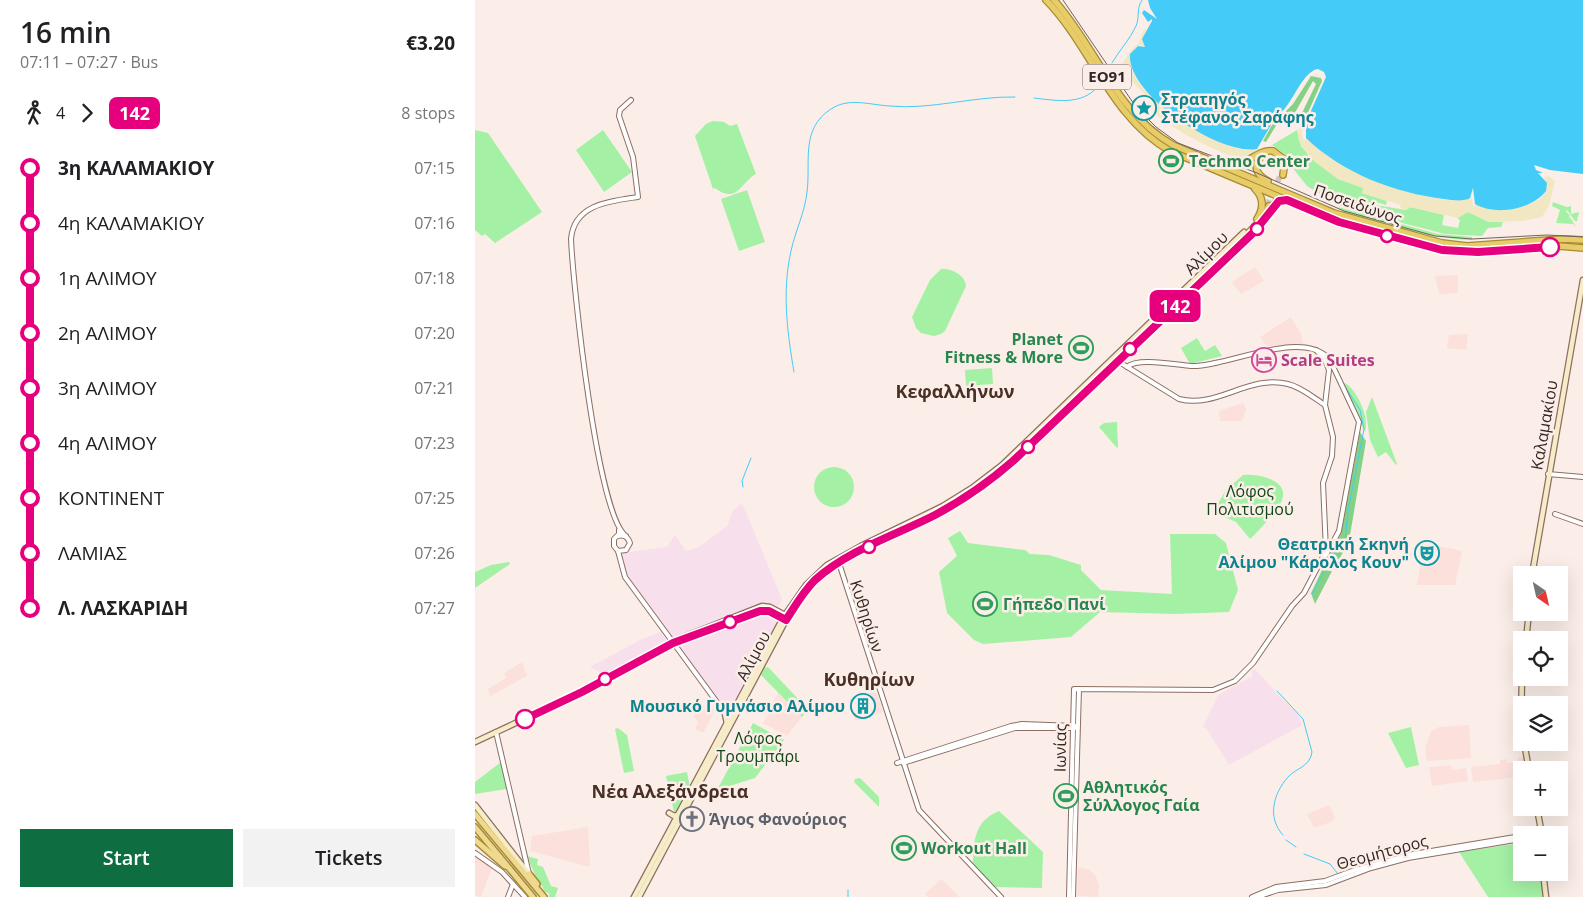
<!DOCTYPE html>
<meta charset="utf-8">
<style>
:root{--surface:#fff;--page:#f2f2f2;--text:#202124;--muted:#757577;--accent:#0f6d42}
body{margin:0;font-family:"Open Sans",sans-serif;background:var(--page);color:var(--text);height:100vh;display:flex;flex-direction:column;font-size:19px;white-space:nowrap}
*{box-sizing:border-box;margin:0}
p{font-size:16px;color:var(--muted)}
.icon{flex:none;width:28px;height:28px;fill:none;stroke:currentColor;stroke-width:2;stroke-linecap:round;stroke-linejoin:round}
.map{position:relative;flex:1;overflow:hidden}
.side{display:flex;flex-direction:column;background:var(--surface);width:475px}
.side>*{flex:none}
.badge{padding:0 10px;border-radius:8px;font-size:18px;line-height:32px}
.needle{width:32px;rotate:146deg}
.tools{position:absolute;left:1038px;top:566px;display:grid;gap:10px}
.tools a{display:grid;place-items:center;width:55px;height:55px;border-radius:0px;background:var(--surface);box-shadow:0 5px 20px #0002;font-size:25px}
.map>.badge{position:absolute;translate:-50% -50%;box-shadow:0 0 0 2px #fff}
.legs{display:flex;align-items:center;gap:8px;height:55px;padding:0 20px;font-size:16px}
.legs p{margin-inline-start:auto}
.summary{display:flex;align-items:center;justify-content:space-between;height:85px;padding:0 20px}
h1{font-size:28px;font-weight:600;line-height:38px}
.button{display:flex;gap:10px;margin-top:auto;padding:10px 20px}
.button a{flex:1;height:58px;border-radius:0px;background:var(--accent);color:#fff;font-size:20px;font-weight:600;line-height:58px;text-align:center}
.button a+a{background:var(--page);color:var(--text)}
ul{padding:0 20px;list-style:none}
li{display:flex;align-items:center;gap:18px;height:55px;font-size:19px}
li i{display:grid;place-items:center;width:8px;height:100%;margin:0 6px;background:currentColor}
li i::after{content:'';width:12px;height:12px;margin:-6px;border:4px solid;border-radius:50%;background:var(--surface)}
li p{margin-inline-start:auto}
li:first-child i{background:linear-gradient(#0000 50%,currentColor 0)}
li:last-child i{background:linear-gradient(currentColor 50%,#0000 0)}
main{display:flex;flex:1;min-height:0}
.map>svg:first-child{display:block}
.commercial{fill:#f7dfec}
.education{fill:#fbe0dc}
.green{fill:#a4f1a5}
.forest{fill:#85d287}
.sand{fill:#f1e7c2}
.water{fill:#44cbf7}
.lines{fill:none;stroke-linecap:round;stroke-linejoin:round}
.stream{stroke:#44cbf7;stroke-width:1}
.trunk-tunnel{stroke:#d3c6c0;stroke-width:5.5;stroke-dasharray:5.5 3;stroke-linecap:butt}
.tertiary-casing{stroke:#8c6e63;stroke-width:6}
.secondary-casing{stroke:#8c6e63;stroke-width:7}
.primary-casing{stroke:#a58a37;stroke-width:8}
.trunk-casing{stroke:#a58a37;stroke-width:8}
.tertiary{stroke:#fff;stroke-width:4}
.secondary{stroke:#f6ecc7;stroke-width:4.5}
.primary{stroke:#eed98e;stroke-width:5}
.trunk{stroke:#e8cc68;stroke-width:5.5}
.tram{stroke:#6f625d;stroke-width:1}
.line-1-casing{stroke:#fff;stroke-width:11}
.line-1{stroke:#e6007e;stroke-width:8}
.stop-1-dot{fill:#fff;stroke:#e6007e;stroke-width:2.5}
.labels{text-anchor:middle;stroke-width:5;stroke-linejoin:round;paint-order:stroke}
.shield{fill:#fbeee8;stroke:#70635d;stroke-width:1}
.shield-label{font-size:15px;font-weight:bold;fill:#342722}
.culture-label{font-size:16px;font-weight:bold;fill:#0d838f;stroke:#fbeee8;text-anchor:end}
.leisure-label{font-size:16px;font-weight:bold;fill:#27864d;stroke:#fbeee8;text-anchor:start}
.street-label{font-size:16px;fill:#342722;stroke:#fbeee8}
.hotel-label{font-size:16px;font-weight:bold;fill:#b23c85;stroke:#fbeee8;text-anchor:start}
.park-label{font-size:16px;fill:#114717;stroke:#fbeee8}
.worship-label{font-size:16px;font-weight:bold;fill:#5b616d;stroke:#fbeee8;text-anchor:start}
.neighbourhood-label{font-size:18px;font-weight:bold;fill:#493026;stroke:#fbeee8}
</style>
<main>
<section class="side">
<div class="summary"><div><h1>16 min</h1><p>07:11 – 07:27 · Bus</p></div><b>€3.20</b></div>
<div class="legs"><svg class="icon" aria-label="walk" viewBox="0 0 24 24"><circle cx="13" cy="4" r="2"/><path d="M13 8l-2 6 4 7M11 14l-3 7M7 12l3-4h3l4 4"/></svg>4<svg class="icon" aria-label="forward" viewBox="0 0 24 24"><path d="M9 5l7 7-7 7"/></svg><b class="badge" style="background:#e6007e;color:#fff">142</b><p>8 stops</p></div>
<ul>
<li><i style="color:#e6007e"></i><b>3η ΚΑΛΑΜΑΚΙΟΥ</b><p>07:15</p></li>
<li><i style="color:#e6007e"></i><span>4η ΚΑΛΑΜΑΚΙΟΥ</span><p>07:16</p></li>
<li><i style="color:#e6007e"></i><span>1η ΑΛΙΜΟΥ</span><p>07:18</p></li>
<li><i style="color:#e6007e"></i><span>2η ΑΛΙΜΟΥ</span><p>07:20</p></li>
<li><i style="color:#e6007e"></i><span>3η ΑΛΙΜΟΥ</span><p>07:21</p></li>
<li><i style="color:#e6007e"></i><span>4η ΑΛΙΜΟΥ</span><p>07:23</p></li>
<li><i style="color:#e6007e"></i><span>ΚΟΝΤΙΝΕΝΤ</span><p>07:25</p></li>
<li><i style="color:#e6007e"></i><span>ΛΑΜΙΑΣ</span><p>07:26</p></li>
<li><i style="color:#e6007e"></i><b>Λ. ΛΑΣΚΑΡΙΔΗ</b><p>07:27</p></li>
</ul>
<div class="button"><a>Start</a><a>Tickets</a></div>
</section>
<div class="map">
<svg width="1108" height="897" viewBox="0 0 1108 897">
<rect width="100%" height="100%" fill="#fbeee8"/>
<g class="commercial">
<path d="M267,503l40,96 -8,16 3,9 -42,80 -7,3 -7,-3 -84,-112 -12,-19 -5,-20 47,-6 8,-12 11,16 13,-4 28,-21 6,-16z"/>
<path d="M186,632l7,11 -60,33 -18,-9 54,-29z"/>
<path d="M780,669l27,30 16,15 4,11 -73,40 -23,-37 -3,-1 15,-32 35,-19 -2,-5z"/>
</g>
<g class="education">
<path d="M780,267l9,14 -23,13 -9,-12z"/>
<path d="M983,275v18l-19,1 -4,-18z"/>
<path d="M816,317l10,17 1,8 5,3 -40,1 -7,-9z"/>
<path d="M993,334l-2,16 -19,-2 2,-13z"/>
<path d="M768,403l3,6 -4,12h-22l-1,-10z"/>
<path d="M959,545l28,6 -7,34h-38l6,-37z"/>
<path d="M47,662l5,14 -37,20 -2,-7 18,-11 -2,-5z"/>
<path d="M401,691l7,21 -28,9 -6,-21z"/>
<path d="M303,693l24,24 -15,19 -24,-13 11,-17 -2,-2z"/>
<path d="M238,706l4,1 -14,26 -8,-4 3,-6 -5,-10z"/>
<path d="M994,725l2,33 -44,3 -2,-13 6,-17 8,-4z"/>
<path d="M1049,757l2,8 -8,2 1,10 -46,5 -2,-15 29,-3v-4l7,-1v4l11,-1v-4z"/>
<path d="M976,765l1,5 14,-2 2,13 -36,5 -3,-19z"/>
<path d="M854,805l6,12 -2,4 -19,7 -7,-14z"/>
<path d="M113,827l2,40 -60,-16 2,-15z"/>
<path d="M2,857l15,11 -11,29 -6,-2v-36z"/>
<path d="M603,867l12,3 6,7 3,8 -1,12 -21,-1z"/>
<path d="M466,879l18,18h-31l-3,-3z"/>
</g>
<g class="green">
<path d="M238,121l11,1 6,4 7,-2 19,50c-15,8 -19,31 -41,14l-2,1 -18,-53 11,-12z"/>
<path d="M0,130l13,3 54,79 -47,31 -10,-9 -3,2 -7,-6z"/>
<path d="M128,130l29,42 -28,20 -28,-42z"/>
<path d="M822,130l4,16c4,5 8,6 7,14l3,-2 27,21 26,9 -2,5 25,8 -1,4 -10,-3v3l30,5 4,-3 34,8 -2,10 16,3 2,-8 -3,-2 11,-6 21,10h14l-2,5 -13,1 -6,8 -37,-2 -77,-20v-3l-10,-3 -2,2 -18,-5 -31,-19 -15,-19 2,-6 -22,-16z"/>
<path d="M272,190l18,52 -26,9 -18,-52z"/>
<path d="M1078,202l14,5 4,-1v8l8,-2 -2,9h-2l-8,-11 -1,1 4,5 -3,3 3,-2 6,10 -3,-3 -17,-1 4,-13 -8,-4z"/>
<path d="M863,207l100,27 34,3v3c-43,-1 -87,-16 -128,-28z"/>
<path d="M466,269c11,-1 24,6 25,17l-21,45 -4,3 -7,2 -13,-3 -5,-5 -4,-11 18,-37z"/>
<path d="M722,338l8,13 10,-6 7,11 -32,8 -9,-16z"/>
<path d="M517,368l1,16 -27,2 -1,-16z"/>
<path d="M868,382c14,6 27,37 22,50l-22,-47z"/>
<path d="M897,397l25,67 -1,1 -10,-13 -8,5 -8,-17 -4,-28z"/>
<path d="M642,422l1,25 -1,1 -18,-21 5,-4z"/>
<circle cx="359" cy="487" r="20"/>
<path d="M768,475c14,-2 47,5 39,25 -4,10 -24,32 -32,39l-14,-17 -23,-10 13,-22z"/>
<path d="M485,531l8,12 57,7 5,4 19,1 32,10v5l20,20 71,4 -2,-60h45l11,9 12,47 -9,22 -53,2 -76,-2 -29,25 -88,7 -9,-4 -27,-27 -8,-41 18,-16 -9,-18z"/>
<path d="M34,562l1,2 -35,24v-16l16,-7z"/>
<path d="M293,667l36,38 3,5 -5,7 -41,-42 3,-7z"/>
<path d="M278,723l31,17 -29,38 -38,12z"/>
<path d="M936,727l8,38 -13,3 -18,-35z"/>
<path d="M143,728l9,7 7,36 -10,2 -9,-44z"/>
<path d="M26,762l6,27 -32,5v-12z"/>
<path d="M212,772l3,16 -12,23 -4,1 -8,-36z"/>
<path d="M385,778l19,19v10l-25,-25 1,-3z"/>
<path d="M524,811l44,41 -1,36 -49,-1 -20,-22c0,-23 1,-44 26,-54z"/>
<path d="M1046,843v29l20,1 3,24h-56l-29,-45z"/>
<path d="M52,856l11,3 -1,6 6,2 8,19 7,2 -3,9h-6v-4l-4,-1 -5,-10h-2z"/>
</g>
<g class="forest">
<path d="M836,76l10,2 1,3 -16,36h-6l16,-33 -3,-3 -20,35 -5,-2 -11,10 -11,18 -3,-1 9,-16 21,-21z"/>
<path d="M885,432l6,9 -17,100 -14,26 -12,-1 18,-32z"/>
<path d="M847,570l10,1 -17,33 -4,-11z"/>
</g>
<g class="sand">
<path d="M672,28l-5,11 3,8 -6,-2 -6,5c-20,37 78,93 108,99 7,2 16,1 23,-2l1,3 -21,11c-32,-12 -65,-27 -91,-49 -7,-6 -5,-16 -12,-22 -9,-7 -14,-13 -15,-25l-4,-1 9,-14 8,-7 4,-12z"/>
<path d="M827,118h3l-3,15 2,8 2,-3c10,9 21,19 33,26 22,12 113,49 132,32l3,12 1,-4c18,9 85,5 69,-26l5,-2 6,5 -6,25 -7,11 -19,4 -32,1 -23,-10 -10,6 -48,-11 -4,3 -6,-2 1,-3 -39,-12 1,-5 -25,-9 -27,-20 -3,1c1,-8 -3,-9 -6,-14 -7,-9 -3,-19 0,-28z"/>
</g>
<path class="water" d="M673,0h435v174l-33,-4 -16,-5 2,5 7,3h-5l9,10 -1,8c-15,19 -50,25 -71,13l-2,-16 -3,10c-7,4 -18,2 -26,1 -49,-6 -102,-26 -138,-61v-16l20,-45 -2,-5 -6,-3c-18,2 -29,48 -46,48l-1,8 -14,24c-36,7 -131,-54 -127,-95l8,-8 7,1 -3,-8 10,-18v-2l-4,3 -6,-9 2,-3 13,9 -7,-11z"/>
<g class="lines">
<g class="stream">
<path d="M637,63c7,-12 18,-24 24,-37 4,-9 0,-17 6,-26"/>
<path d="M559,98c25,3 52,8 67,-16"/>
<path d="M319,372c-7,-41 -12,-81 -3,-121 4,-19 14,-39 16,-59 4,-30 -7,-63 24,-83 18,-12 39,-4 59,-3 41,4 84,-10 125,-9"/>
<path d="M268,487l-1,-6 9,-23"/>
<path d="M851,566l19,-25 3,-30 16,-82 -4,-19 -16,-25"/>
<path d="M837,594l12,-22"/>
<path d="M802,691l26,28 9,33c-2,15 -16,16 -24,25 -15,17 -21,41 -5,58"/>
<path d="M811,840l10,7"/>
<path d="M829,854l26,10 8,10"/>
<path d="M373,897v-7"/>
</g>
<path class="trunk-tunnel" d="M792,205l14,-31"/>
<defs>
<g id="tertiary">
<path d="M641,360l63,39c38,10 70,-25 109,-15 13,3 26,14 37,21"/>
<path d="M652,367c11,-10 49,-2 64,-1 34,2 112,-39 139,-6l29,62 -20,109 -13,24"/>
<path d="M1073,474l35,3"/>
<path d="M1080,514l28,10"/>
<path d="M143,536c6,-2 10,1 12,7l-4,7 -8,1 -4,-5v-7l5,-5v-4"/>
<path d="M151,536c-29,-21 -53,-252 -55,-297 3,-35 39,-38 67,-42l-5,-40 -14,-41 1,-6 11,-10"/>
<path d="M143,551l7,26 94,128 14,11"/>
<path d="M364,563l80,247 82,87"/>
<path d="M21,732l33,142"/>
<path d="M422,763l114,-37 11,-2 53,2"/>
<path d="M428,763l112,-35h60"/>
<path d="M1050,835l17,-1"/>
<path d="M0,853l27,19 23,25"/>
<path d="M33,897l5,-13"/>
<path d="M594,897l5,-208 139,1 22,-9 18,-18 39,-57 12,-13 22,-42 -3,-68 9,-27 1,-19 -8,-32 4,-35 -4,-10 -9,-10"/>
<path d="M598,897l6,-208"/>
<path d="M777,897l24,-10 49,-6 30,-11 58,-16 108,-18"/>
<path d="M782,897l21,-7 48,-5 45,-17 37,-10 113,-19"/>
</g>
<g id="secondary">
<path d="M765,245l22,-21 7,-12"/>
<path d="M1057,575l51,-295"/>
<path d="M1051,640l3,-28"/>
<path d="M198,643l87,-32h9l16,8"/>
<path d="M252,709l10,-4"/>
<path d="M249,710l3,13"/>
<path d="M1046,721l1,-43"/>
<path d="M0,742l107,-50 94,-52 86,-34 8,1 17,9"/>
<path d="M1049,742l5,28"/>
<path d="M0,805l54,69"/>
<path d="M1062,808l5,27"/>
<path d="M194,813l5,3 4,-1"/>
<path d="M1068,872l3,25"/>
<path d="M159,897l149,-279 23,-33 21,-20 34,-19 82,-40 29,-18 30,-23 242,-233"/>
<path d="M164,897l147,-277 18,-27 22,-21 30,-19 91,-45 49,-33 215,-203"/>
</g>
<g id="primary">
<path d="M0,814l69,83"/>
<path d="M0,827l58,70"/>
<path d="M0,840l30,26"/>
<path d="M54,874l8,10"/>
</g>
<g id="trunk">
<path d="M571,0c45,46 65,118 124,151l169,71 103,28 26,2 91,-6 24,2"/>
<path d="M579,0c42,47 62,113 119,145l161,68 108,30 25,3 96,-7 20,1"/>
<path d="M787,156c-10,9 -6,19 6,25"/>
<path d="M753,165c18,3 28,-16 45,-14l12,9 -2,15"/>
<path d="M780,189c9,9 9,19 2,30"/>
<path d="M794,212l7,-10 8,-2"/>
<path d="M734,274l48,-50 12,-18"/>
</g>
</defs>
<use href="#tertiary" class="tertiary-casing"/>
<use href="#secondary" class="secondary-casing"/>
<use href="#primary" class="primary-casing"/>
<use href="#trunk" class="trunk-casing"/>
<use href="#tertiary" class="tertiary"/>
<use href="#secondary" class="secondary"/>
<use href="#primary" class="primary"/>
<use href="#trunk" class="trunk"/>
<path class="tram" d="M588,0l73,107 20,20 22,16 79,30 87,38 91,25 37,3 75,-4 36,2"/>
</g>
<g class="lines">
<defs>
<path id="line-1" d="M50,719l57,-27 91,-49 87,-32h9l17,9c9,-14 17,-28 29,-40 33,-30 81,-45 120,-65 28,-15 54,-33 78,-54l241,-229 25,-31 8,-1 52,22 103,28 36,2 72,-5"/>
</defs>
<use href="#line-1" class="line-1-casing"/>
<use href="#line-1" class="line-1"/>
</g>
<defs>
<symbol id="sight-ring" viewBox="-11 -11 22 22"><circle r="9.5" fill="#fbeee8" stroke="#0f9aa8" stroke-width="1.5"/><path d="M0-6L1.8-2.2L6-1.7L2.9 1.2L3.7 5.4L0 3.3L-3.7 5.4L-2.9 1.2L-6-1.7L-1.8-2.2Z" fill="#0f9aa8"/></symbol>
<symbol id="stadium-ring" viewBox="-11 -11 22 22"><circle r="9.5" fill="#fbeee8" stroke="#2e9e5b" stroke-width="1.5"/><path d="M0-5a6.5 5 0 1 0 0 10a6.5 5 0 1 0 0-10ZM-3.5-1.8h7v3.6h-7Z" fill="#2e9e5b"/></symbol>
<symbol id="hotel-ring" viewBox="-11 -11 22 22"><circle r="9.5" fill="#fbeee8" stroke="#d1479c" stroke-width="1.5"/><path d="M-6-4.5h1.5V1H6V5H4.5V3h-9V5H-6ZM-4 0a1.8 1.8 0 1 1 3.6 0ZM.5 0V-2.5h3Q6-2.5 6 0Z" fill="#d1479c"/></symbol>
<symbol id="theatre-ring" viewBox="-11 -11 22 22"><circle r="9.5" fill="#fbeee8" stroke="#0f9aa8" stroke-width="1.5"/><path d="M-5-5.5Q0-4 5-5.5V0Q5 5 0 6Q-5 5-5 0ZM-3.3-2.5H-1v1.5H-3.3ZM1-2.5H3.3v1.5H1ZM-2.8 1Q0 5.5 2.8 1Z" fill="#0f9aa8"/></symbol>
<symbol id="building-ring" viewBox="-11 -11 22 22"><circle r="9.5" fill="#fbeee8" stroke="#0f9aa8" stroke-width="1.5"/><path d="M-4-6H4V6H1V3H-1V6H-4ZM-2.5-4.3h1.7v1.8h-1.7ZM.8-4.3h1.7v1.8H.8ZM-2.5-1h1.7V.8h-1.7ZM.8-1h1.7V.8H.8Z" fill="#0f9aa8"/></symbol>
<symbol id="church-ring" viewBox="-11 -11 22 22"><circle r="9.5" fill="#fbeee8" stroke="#6b7280" stroke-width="1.5"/><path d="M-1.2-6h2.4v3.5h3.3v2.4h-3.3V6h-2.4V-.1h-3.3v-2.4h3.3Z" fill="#6b7280"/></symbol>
</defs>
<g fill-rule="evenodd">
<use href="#sight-ring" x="655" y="94" width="28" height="28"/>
<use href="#stadium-ring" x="682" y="147" width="28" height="28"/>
<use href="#stadium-ring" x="592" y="334" width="28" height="28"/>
<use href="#hotel-ring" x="775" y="346" width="28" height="28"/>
<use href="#theatre-ring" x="938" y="539" width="28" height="28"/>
<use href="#stadium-ring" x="496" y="590" width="28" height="28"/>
<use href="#building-ring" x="374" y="692" width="28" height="28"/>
<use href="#stadium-ring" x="577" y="782" width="28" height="28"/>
<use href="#church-ring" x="203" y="805" width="28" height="28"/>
<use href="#stadium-ring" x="415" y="834" width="28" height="28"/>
</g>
<g class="stop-1-dot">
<circle cx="782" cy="229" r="6"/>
<circle cx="912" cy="236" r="6"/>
<circle cx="1075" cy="247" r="9"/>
<circle cx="655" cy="349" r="6"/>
<circle cx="553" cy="447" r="6"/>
<circle cx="394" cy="547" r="6"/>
<circle cx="255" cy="622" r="6"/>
<circle cx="130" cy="679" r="6"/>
<circle cx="50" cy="719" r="9"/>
</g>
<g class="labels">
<rect class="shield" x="608" y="64.5" width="48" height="25" rx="4"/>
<g class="shield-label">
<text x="632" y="82">ΕΟ91</text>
</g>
<g class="culture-label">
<text x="686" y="105" text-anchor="start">Στρατηγός<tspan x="686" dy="18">Στέφανος Σαράφης</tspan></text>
<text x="934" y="550">Θεατρική Σκηνή<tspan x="934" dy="18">Αλίμου "Κάρολος Κουν"</tspan></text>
<text x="370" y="712">Μουσικό Γυμνάσιο Αλίμου</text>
</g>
<g class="leisure-label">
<text x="714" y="167">Techmo Center</text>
<text x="588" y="345" text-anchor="end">Planet<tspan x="588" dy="18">Fitness &amp; More</tspan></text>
<text x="528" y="610">Γήπεδο Πανί</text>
<text x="608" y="793">Αθλητικός<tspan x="608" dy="18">Σύλλογος Γαία</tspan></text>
<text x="446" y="854">Workout Hall</text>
</g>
<g class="street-label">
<text transform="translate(883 204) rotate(19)" y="6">Ποσειδώνος</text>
<text transform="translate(731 253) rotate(-45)" y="6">Αλίμου</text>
<text transform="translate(1069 425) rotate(-80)" y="6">Καλαμακίου</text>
<text transform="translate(392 616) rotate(72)" y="6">Κυθηρίων</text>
<text transform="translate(278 656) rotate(-62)" y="6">Αλίμου</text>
<text transform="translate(585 748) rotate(-89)" y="6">Ιωνίας</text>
<text transform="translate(907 852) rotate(-15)" y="6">Θεομήτορος</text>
</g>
<g class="hotel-label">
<text x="806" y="366">Scale Suites</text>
</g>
<g class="park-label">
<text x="775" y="497">Λόφος<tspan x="775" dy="18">Πολιτισμού</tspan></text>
<text x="283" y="744">Λόφος<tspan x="283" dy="18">Τρουμπάρι</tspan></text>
</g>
<g class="worship-label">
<text x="234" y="825">Άγιος Φανούριος</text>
</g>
<g class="neighbourhood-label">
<text x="480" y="398">Κεφαλλήνων</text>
<text x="394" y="686">Κυθηρίων</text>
<text x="195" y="798">Νέα Αλεξάνδρεια</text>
</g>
</g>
</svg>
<div class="tools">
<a><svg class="needle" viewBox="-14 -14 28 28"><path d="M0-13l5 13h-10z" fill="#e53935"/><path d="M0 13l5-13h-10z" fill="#757577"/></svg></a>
<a><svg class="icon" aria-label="locate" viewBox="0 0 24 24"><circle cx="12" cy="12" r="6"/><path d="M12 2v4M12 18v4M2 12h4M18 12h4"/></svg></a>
<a><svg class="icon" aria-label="layers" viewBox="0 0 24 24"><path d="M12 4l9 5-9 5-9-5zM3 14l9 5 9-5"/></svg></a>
<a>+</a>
<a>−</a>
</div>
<b class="badge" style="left:700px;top:306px;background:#e6007e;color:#fff">142</b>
</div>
</main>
